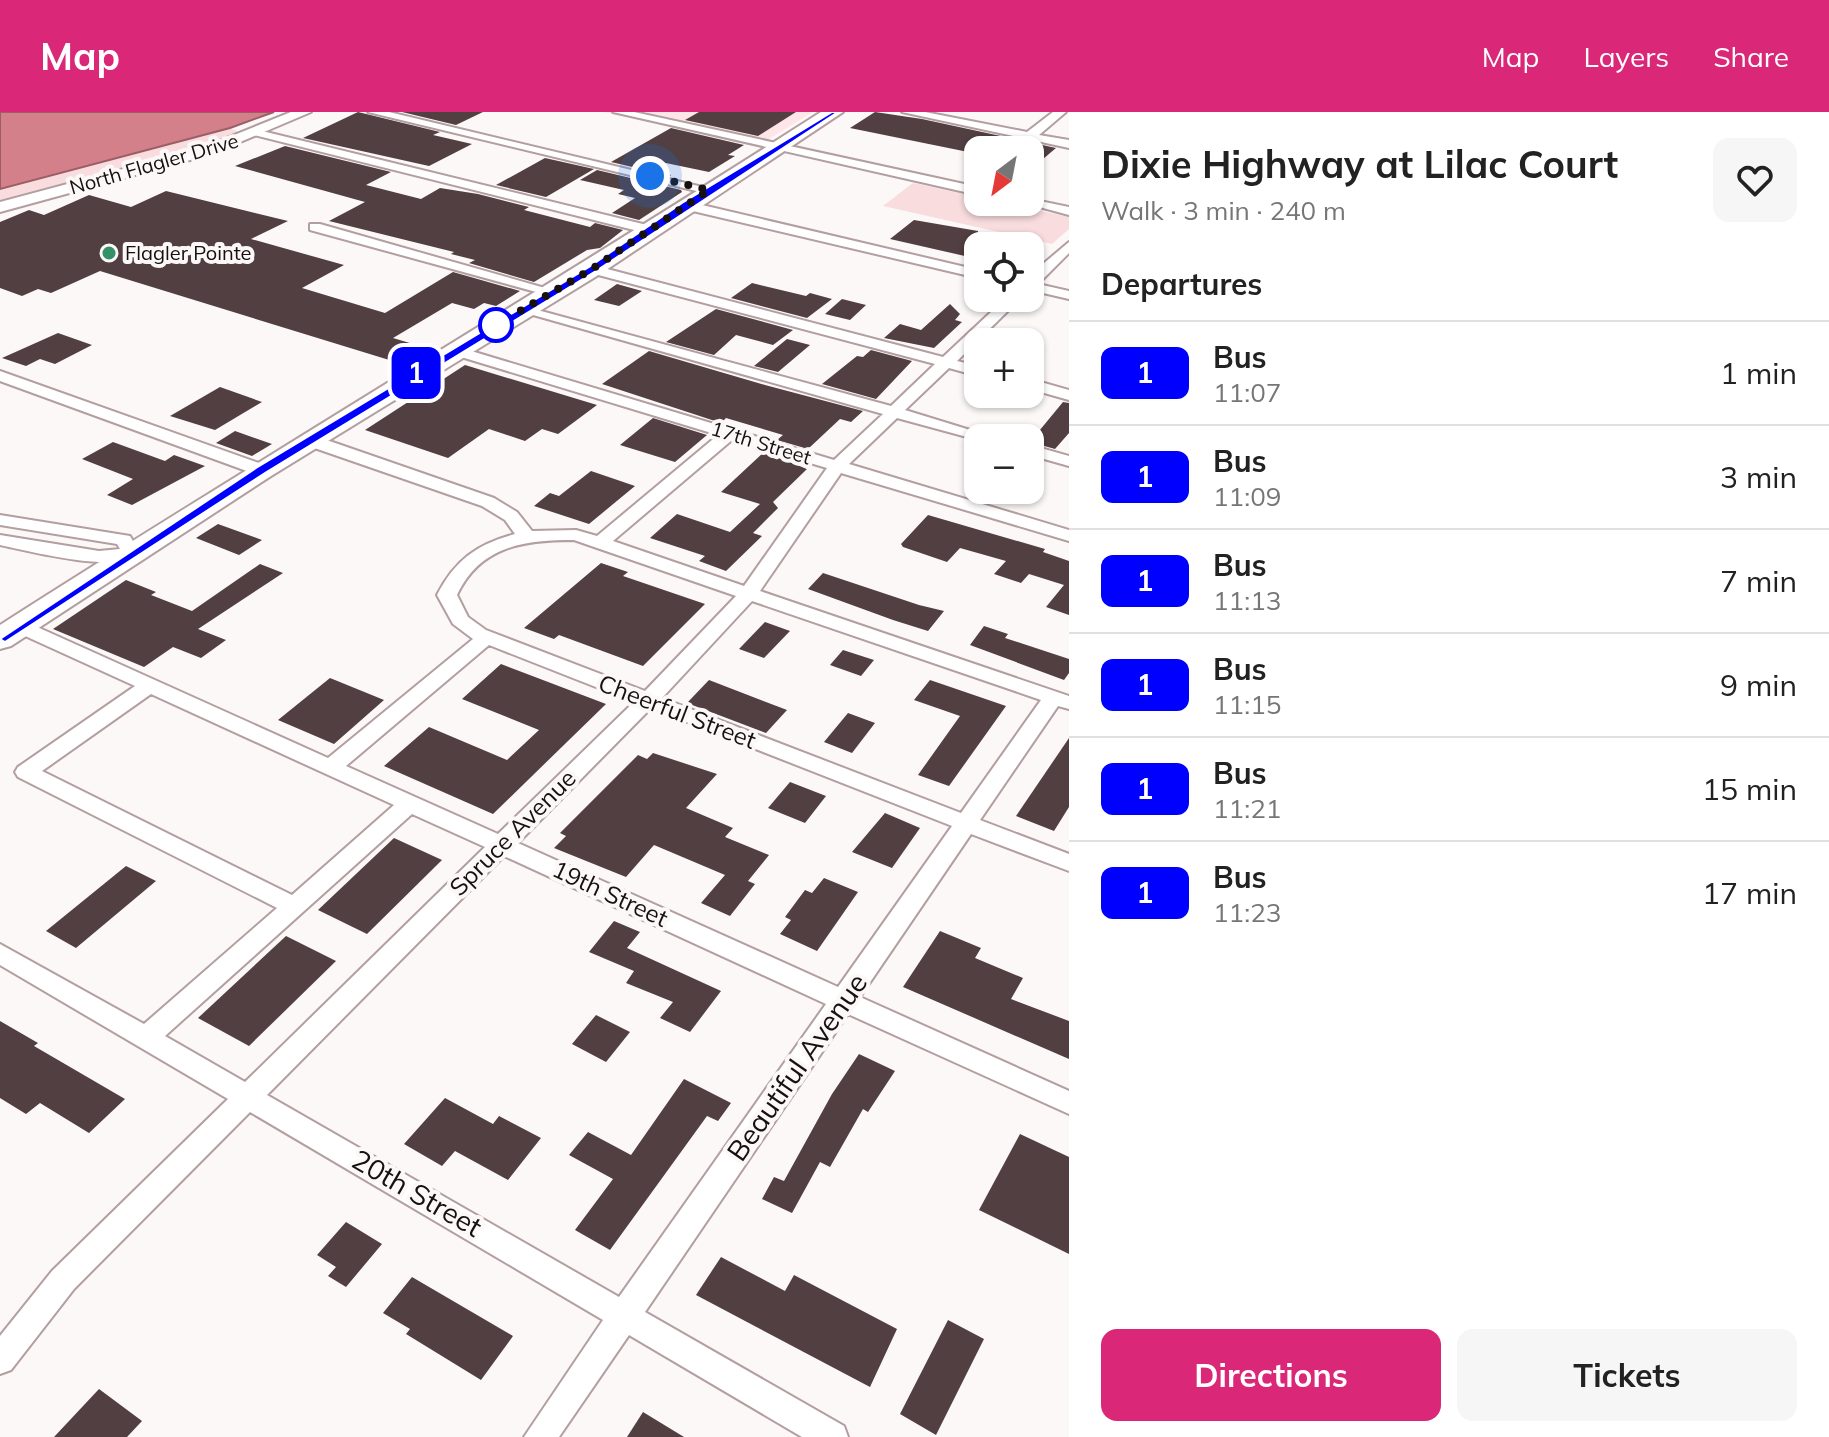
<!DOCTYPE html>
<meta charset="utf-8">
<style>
:root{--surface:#fff;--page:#f6f6f6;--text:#222;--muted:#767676;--line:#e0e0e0;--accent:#db2777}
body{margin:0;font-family:Mulish,sans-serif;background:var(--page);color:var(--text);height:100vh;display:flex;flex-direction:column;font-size:30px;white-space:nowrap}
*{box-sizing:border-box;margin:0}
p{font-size:26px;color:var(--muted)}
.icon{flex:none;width:44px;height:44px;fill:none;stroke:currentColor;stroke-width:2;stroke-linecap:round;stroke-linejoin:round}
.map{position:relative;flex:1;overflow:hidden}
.sheet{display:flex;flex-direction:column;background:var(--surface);width:760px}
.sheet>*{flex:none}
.badge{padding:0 16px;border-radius:12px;font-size:28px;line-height:52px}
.needle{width:52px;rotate:212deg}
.buttons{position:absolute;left:964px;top:24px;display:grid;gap:16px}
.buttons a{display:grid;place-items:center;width:80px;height:80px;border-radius:16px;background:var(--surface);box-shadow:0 2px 6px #0004;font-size:40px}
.you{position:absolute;width:40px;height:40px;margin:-20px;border:6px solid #fff;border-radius:50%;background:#1a73e8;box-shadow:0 0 0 12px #1a73e833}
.map>.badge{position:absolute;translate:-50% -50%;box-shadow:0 0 0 4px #fff}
h2{padding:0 32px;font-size:30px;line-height:72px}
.round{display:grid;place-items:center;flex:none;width:84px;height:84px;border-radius:16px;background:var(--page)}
.summary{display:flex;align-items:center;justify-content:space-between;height:136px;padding:0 32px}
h1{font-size:38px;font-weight:700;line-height:60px}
.cta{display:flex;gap:16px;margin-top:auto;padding:16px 32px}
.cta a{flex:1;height:92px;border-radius:16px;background:var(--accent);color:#fff;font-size:32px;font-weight:700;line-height:92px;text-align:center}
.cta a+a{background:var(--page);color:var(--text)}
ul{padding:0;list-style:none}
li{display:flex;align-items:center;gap:24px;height:104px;padding:0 32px;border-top:2px solid var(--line)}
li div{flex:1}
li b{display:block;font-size:30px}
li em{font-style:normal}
li .badge{min-width:88px;font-weight:700;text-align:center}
header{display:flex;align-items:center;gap:48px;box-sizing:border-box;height:112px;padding:0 40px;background:var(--accent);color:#fff}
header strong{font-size:38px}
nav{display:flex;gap:44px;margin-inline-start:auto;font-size:28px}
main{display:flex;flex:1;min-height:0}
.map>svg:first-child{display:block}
.built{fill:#fee5e7}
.green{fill:#f8dcde}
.water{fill:#d4808b;stroke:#9b5e66;stroke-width:2}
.building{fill:#513f41}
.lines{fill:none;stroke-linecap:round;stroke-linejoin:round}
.minor-casing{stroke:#b39ea0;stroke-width:4}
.tertiary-casing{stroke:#b39ea0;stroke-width:4}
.primary-casing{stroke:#b39ea0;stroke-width:4}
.minor{fill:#fff;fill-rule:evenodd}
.tertiary{fill:#fff;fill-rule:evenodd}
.primary{fill:#fff;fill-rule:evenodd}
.line{fill:#00f;stroke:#fff;stroke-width:2}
.walk{stroke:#171011;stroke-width:8;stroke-dasharray:0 14.4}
.poi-dot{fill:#349168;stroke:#fcf8f8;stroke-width:3}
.stop-dot{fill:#fff;stroke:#00f;stroke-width:4}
.labels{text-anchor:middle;stroke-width:8;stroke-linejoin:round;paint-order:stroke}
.far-street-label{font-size:20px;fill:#171011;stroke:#fcf8f8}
.far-poi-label{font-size:20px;fill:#171011;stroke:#fcf8f8;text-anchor:start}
.street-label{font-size:24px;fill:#171011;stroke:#fcf8f8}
.near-street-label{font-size:28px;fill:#171011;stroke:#fcf8f8}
</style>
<header>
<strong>Map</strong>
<nav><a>Map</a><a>Layers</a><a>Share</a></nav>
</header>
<main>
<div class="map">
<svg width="1069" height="1325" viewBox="0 0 1069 1325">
<rect width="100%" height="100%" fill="#fcf8f8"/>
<path class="built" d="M604,0h209l-54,33z"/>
<g class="green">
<path d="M230,16l11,5 -241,69v-13z"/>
<path d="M913,71l65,14v5h22l69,15v12l-17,15 -169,-38z"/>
</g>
<path class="water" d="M0,0h274l-44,16 -230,61z"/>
<g class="building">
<path d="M358,0l82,20 -7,3 39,9 -43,22 -126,-28z"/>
<path d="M402,0h81l-27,13z"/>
<path d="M699,0h97l-38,24 -73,-16z"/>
<path d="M875,0l47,7 134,29 -26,22v-20h-52v4l-128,-26z"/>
<path d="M671,16l73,17 -16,10 7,1 -26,16 -48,-10 10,14 -60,-14z"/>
<path d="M285,34l106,26 -25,13 55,14 19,-11 38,6 51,13 -5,3 66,17 5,-4 28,7 -23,18 -13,2 -53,32 -65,-19 6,-3 -24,-6 3,-2 -125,-31 36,-19 -130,-36z"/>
<path d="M545,46l49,11 -48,28 -50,-12z"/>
<path d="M597,58l84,20 1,2 -43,28 -27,-7 23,-15 -17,-4 6,-4 -44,-10z"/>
<path d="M166,79l122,30 -37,18 93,26 -42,23 83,25 68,-41 67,19 -24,15 -12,-3 -10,6 -22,-6 -59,35 30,9 -24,16 -299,-92 -49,22 -13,-4 -16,7 -22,-8v-66l29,-12 15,5 45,-20 42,12z"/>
<path d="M914,108l64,11v28l-88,-20z"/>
<path d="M752,171l54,13 4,-3 22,6 -25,19 -76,-20z"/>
<path d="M617,172l25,7 -23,15 -25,-6z"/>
<path d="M842,187l24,6 -16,15 -25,-6z"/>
<path d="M950,192l10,10 -5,6 7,2 -28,26 -50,-10 16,-14 21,6z"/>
<path d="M716,197l77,21 -20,15 -37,-10 -22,20 -48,-13z"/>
<path d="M58,221l34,12 -37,19 -15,-5 -14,7 -24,-8z"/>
<path d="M787,227l23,6 -32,27 -24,-6z"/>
<path d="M871,238l41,11 -36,38 -54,-15 35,-28 6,1z"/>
<path d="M649,239l116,34 98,26 -12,11 -11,-3 -32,30 -31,-9 6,-5 -57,-17 -5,5 -119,-39z"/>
<path d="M465,253l132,40 -39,29 -16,-5 -17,12 -36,-12 -41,29 -83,-28z"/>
<path d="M220,275l42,15 -47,28 -45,-14z"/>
<path d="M1063,290l6,1v30l-14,16 -25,-7z"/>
<path d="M653,306l54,17 -32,27 -55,-17z"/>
<path d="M235,319l37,13 -20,12 -36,-13z"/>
<path d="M113,330l52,19 9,-6 31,11 -73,39 -25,-10 26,-16 -51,-20z"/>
<path d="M764,340l43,17 -34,33 5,6 -25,25 9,3 -36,35 -27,-10 6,-5 -55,-18 27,-24 53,18 30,-28 -39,-12z"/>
<path d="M591,359l44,15 -46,38 -55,-18 16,-13 9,3z"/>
<path d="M928,403l117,34 -2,3 26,9v54l-23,-8 18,-22 -35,-11 -8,9 -27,-9 12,-13 -46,-13 -13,14 -44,-15 -2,-3z"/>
<path d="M218,412l44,16 -23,15 -43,-17z"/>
<path d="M601,451l27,9 -5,4 82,28 -62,62 -84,-31 -5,4 -30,-11z"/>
<path d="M260,452l23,9 -85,56 28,11 -25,18 -28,-11 -29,20 -91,-38 73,-49 30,12 -5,3 41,16z"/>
<path d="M823,461l96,32 25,6 -16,20 -35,-11 -85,-31z"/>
<path d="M765,510l25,9 -26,27 -25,-9z"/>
<path d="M984,514l24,8 -3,4 64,21v14l-5,7 -94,-35z"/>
<path d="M843,538l31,10 -13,16 -31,-11z"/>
<path d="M501,552l105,40 -113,110 -109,-48 45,-39 78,33 32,-30 -77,-31z"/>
<path d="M330,566l54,22 -50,44 -56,-24z"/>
<path d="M709,568l78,30 -21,23 -79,-30z"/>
<path d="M930,568l76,26 -57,80 -31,-11 42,-59 -46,-16z"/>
<path d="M848,601l27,10 -23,30 -28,-11z"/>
<path d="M1069,626v69l-15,24 -38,-15z"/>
<path d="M653,641l64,21 -31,34 47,20 -8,9 44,18 -21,26 7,3 -25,32 -29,-13 24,-28 -71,-30 -28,32 -72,-29 12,-12 -6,-3 78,-78 9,4z"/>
<path d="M790,670l36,14 -21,27 -37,-15z"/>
<path d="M885,701l35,15 -28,40 -40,-16z"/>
<path d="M394,726l48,22 -75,74 -49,-24z"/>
<path d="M126,754l30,15 -80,67 -30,-17z"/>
<path d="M824,766l34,14 -41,59 -37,-17 11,-14 -6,-3 20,-27 7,3z"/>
<path d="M614,809l26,11 -13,16 94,43 -31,41 -30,-14 13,-16 -47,-19 8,-12 -45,-19z"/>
<path d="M940,819l41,17 -6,10 48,20 -12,21 58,22v38l-166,-72z"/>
<path d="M286,824l50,25 -87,85 -51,-28z"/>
<path d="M596,903l34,17 -24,30 -34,-18z"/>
<path d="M0,909l38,22 -4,3 91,53 -36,34 -49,-30 -14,11 -26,-16z"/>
<path d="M859,942l36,17 -27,41 -5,-3 -33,58 -10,-5 -28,51 -30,-14 12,-22 10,4 48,-87z"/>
<path d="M684,967l47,24 -13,18 -11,-5 -97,134 -35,-20 38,-51 -44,-24 19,-23 43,23z"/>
<path d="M445,986l48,26 6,-8 42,22 -33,42 -53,-29 -13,15 -38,-22z"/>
<path d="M1020,1022l49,23v97l-90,-44z"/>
<path d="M346,1110l36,22 -36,43 -18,-11 8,-9 -19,-12z"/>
<path d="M721,1145l64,34 9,-16 103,54 -27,58 -174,-92z"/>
<path d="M412,1165l101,59 -32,44 -75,-46 4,-5 -27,-16z"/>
<path d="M948,1208l36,19 -48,96 -36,-21z"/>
<path d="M99,1277l43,32 -15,16h-73z"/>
<path d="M643,1300l41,25h-57z"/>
</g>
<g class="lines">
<defs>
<g id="minor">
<path d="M368,0h21l326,78 -6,4z"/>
<path d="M613,0h21l344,75v8z"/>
<path d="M902,0h23l102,20 26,-20h13l-27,23 30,5v8z"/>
<path d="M258,18l397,97 2,3 -7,4 -396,-99v-4z"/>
<path d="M1030,87l39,8v8l-48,-13h9z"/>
<path d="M685,89l293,69v8l-298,-70 -1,-3z"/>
<path d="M310,112h10l239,68 -12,3 -237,-65z"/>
<path d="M1069,130v11l-31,31 31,7v8l-39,-9v-15z"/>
<path d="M592,153l351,92 63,-59h15l-64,63 21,5v10l-29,-8 -44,42 91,28 -18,2 -81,-22 -48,46 220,66v11l-228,-68 -81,118 309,105v13l-11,-3 -78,114 89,34v17l-98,-37 -111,163 209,94v23l-221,-100 -203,298 199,114 4,11h-46l-173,-102 -70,102h-35l79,-117 -353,-208 -176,177 -63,81 -11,4v-38l52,-65 176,-172 -228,-134v-21l144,80 133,-116 -259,-131 -3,-5 3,-5 117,-81 -123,-56 -3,-4 3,-4h14l302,136 145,-119 -20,-15 -16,-29c18,-35 40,-51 78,-61l-10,-14 -23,-14 -179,-62v-8h12l179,62 23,14 15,19 44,-1 21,6 121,-101 -270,-82v-6h10l376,113 49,-46 -364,-103v-6l372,101 44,-42 -348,-92 -2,-3zM732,328l95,28 -83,118 -131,-45zM574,428l162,56 -91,95 -159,-61 -18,-13 -11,-22c23,-49 67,-55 117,-55zM752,489l289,99 -80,113 -299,-115zM489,533l145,57 -136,132 -152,-68zM151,582l243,111 -102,90 -250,-124zM651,596l301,118 -114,161 -320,-144zM412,702l73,33 -240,235 -80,-46zM504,744l322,148 -207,293 -352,-202z"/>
<path d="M0,259l267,95 3,4 -9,5 -6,-1 -255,-93z"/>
<path d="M1030,267l39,11v10l-39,-11z"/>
<path d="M1030,333l39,11v10l-39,-11z"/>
<path d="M0,403l130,21 10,17c-21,22 -111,-2 -140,-8v-10l99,16 21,-2 -3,-5 -117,-19z"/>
</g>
<path id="tertiary" d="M291,0h20l-99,42 -212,58v-10l202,-54z"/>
<path id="primary" d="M821,0h22l-243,162 -329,202 -260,170 -11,3v-24c272,-174 550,-339 821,-513z"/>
</defs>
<use href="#minor" class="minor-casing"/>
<use href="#tertiary" class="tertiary-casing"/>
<use href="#primary" class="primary-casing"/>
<use href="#minor" class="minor"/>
<use href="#tertiary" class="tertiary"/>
<use href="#primary" class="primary"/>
</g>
<path class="line" d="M832,0h6l-242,159 -331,202 -260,169 -5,-3 256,-171 333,-201 93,-64z"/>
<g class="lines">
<path class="walk" d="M496,213l96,-56 117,-79 -59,-14"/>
</g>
<circle class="poi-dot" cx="109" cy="141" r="8"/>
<circle class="stop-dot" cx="496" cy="213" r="16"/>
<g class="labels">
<g class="far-street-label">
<text transform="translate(154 52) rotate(-16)" y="7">North Flagler Drive</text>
<text transform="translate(761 331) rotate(17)" y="7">17th Street</text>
</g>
<g class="far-poi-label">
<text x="125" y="148">Flagler Pointe</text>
</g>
<g class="street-label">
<text transform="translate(677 600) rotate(21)" y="8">Cheerful Street</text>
<text transform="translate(513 721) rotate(-45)" y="8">Spruce Avenue</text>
<text transform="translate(610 782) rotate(25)" y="8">19th Street</text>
</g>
<g class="near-street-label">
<text transform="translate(797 955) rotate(-55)" y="10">Beautiful Avenue</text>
<text transform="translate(417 1081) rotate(30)" y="10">20th Street</text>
</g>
</g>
</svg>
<div class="buttons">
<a><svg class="needle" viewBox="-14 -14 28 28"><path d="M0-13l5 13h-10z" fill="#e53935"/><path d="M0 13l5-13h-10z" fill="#767676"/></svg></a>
<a><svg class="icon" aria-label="locate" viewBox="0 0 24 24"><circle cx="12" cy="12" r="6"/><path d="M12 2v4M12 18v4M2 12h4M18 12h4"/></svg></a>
<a>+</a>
<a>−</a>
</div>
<div class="you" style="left:650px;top:64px"></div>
<b class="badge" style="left:416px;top:261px;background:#00f;color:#fff">1</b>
</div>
<section class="sheet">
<div class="summary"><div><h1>Dixie Highway at Lilac Court</h1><p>Walk · 3 min · 240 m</p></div><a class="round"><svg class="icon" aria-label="heart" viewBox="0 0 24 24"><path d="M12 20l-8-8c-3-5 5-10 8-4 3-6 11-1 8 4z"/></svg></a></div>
<h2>Departures</h2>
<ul>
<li><span class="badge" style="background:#00f;color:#fff">1</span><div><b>Bus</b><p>11:07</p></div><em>1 min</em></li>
<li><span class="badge" style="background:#00f;color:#fff">1</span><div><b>Bus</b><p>11:09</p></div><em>3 min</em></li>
<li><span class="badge" style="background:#00f;color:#fff">1</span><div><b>Bus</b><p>11:13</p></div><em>7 min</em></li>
<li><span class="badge" style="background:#00f;color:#fff">1</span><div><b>Bus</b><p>11:15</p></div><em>9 min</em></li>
<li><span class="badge" style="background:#00f;color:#fff">1</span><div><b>Bus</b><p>11:21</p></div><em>15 min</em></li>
<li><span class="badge" style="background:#00f;color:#fff">1</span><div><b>Bus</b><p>11:23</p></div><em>17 min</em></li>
</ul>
<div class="cta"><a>Directions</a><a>Tickets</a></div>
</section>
</main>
